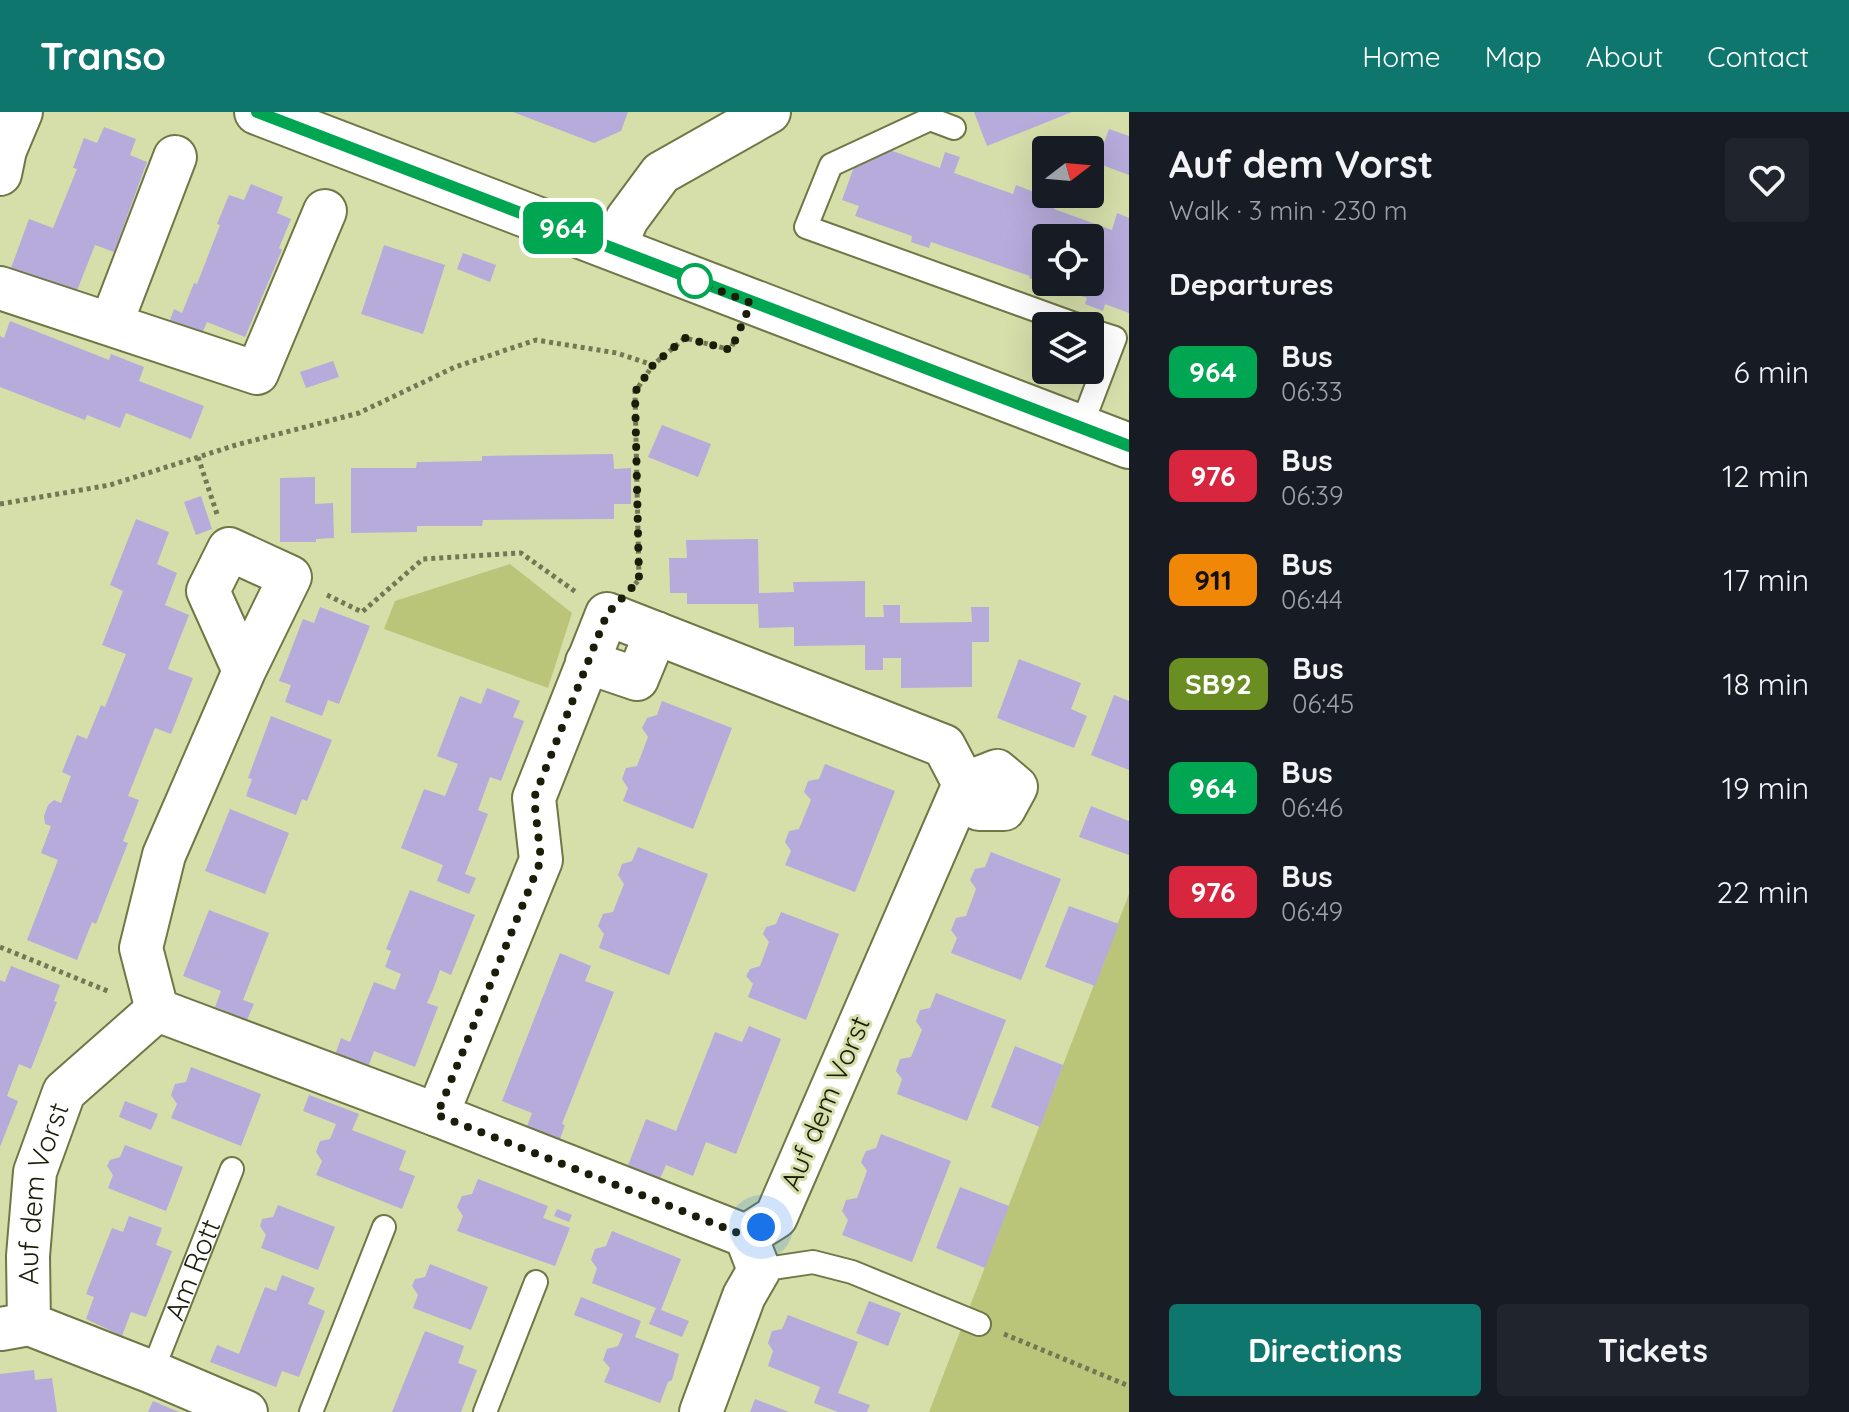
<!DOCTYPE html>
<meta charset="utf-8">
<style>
:root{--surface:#171b24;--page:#20242c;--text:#f1f3f6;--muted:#9ea1a6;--accent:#0f766e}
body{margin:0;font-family:Quicksand,sans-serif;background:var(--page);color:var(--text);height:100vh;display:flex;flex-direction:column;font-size:30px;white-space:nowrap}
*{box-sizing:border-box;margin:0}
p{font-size:26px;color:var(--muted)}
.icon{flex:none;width:44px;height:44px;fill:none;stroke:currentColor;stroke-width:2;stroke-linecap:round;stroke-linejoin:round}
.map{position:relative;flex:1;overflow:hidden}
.details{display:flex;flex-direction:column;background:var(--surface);width:720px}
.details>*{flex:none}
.badge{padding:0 16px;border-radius:12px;font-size:28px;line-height:52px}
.needle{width:52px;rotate:74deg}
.fabs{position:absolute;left:1032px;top:24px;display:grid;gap:16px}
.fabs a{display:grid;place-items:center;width:72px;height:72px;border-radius:8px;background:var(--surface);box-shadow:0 8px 32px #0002;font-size:40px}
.you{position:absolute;width:40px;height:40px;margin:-20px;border:6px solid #fff;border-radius:50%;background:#1a73e8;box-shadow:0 0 0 12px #1a73e833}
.map>.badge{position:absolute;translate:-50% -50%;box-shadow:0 0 0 4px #fff}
h2{padding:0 40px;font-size:30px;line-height:72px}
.round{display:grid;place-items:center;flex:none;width:84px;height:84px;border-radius:8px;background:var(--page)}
.head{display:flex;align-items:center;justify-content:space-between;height:136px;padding:0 40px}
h1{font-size:38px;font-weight:700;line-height:60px}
.cta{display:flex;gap:16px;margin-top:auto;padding:16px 40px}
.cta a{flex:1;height:92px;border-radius:8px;background:var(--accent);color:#fff;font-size:32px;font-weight:700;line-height:92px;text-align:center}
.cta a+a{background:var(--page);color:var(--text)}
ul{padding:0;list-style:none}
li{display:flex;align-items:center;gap:24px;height:104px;padding:0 40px}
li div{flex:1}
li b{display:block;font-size:30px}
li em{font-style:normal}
li .badge{min-width:88px;font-weight:700;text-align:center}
header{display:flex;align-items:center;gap:48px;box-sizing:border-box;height:112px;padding:0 40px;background:var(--accent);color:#fff}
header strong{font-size:38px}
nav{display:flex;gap:44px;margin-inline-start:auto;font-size:28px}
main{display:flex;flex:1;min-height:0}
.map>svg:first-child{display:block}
.green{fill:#bbc57a}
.building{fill:#b6abdb;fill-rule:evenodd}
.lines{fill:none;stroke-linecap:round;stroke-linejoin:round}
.service-casing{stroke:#707746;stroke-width:26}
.minor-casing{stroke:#707746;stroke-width:46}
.secondary-casing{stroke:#707746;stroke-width:48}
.path{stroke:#737854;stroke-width:5;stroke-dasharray:4 4;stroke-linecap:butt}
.service{stroke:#fff;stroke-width:22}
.minor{stroke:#fff;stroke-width:42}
.secondary{stroke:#fff;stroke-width:44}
.line-casing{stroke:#fff;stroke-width:18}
.line{stroke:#00a651;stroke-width:12}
.walk{stroke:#1b1d09;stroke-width:8;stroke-dasharray:0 14.4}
.stop-dot{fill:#fff;stroke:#00a651;stroke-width:4}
.labels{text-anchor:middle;stroke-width:6;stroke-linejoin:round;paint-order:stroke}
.street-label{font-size:28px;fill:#1b1d09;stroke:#d6dfaa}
</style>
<header>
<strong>Transo</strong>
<nav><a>Home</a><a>Map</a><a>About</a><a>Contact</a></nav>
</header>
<main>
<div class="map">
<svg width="1129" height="1300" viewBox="0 0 1129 1300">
<rect width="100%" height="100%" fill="#d6dfaa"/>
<g class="green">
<path d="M510,452l62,49 -24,75 -164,-59 11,-28z"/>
<path d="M1129,782v518h-200z"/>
</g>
<g class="building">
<path d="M513,0h115l-7,19 -27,12z"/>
<path d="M974,0h98l-85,34z"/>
<path d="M104,15l32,12 -6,16 17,7 -33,90 -19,-7 -19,48 -65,-25 18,-49 24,9 24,-59 -4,-1 11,-30 13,5z"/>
<path d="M1109,17l20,7v39l-32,-12z"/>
<path d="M887,37l53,19 5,-16 15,5 -6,16 59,21 3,-9 41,16 -3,8 58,21 5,-17 12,5v95l-24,-9 -2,7 -18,-7 2,-6 -58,-20 1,-2 -99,-34 -2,6 -18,-6 1,-6 -57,-20 4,-10 -17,-6 13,-36zM1046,126h44v44h-44z"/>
<path d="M251,72l32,13 -6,16 14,6 -12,29 3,2 -37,87 -38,-15 -7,16 -32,-12 6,-17 8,4 12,-30 3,1 23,-59 -3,-1 12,-29 15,5z"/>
<path d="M384,133l61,20 -22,69 -62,-20z"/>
<path d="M463,141l33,12 -6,17 -33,-13z"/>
<path d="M10,209l99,39 2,-6 33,13 -5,14 65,25 -13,33 -65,-26 -6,15 -33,-13 -2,5 -85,-33v-51l4,2z"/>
<path d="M333,249l6,16 -33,11 -6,-16z"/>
<path d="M662,313l49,19 -13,33 -50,-20z"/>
<path d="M613,342l1,15 17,-1v36h-17v15l-131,1 -1,6h-65v6l-66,1v-65h65l1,-6 65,-1v-5z"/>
<path d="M315,365v27l18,-1 1,35 -18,1v3h-36v-64z"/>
<path d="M201,384l11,33 -16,6 -12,-33z"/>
<path d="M136,407l33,13 -12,32 20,9 -12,32 24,10 -21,54 25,9 -22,56 -16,-6 -27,68 11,4 -16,41 5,2 -32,81 -4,-2 -15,38 -50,-20 31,-80 -17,-7 10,-27 -6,-2 -1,-8 4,-11 6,-5 7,3 10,-27 -9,-4 15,-37 10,4 14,-34 4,2 21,-53 -24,-9 21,-54 -13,-6z"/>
<path d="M758,427l1,54 35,-1 -1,-10 72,-1v36h19l-1,-12h17v18l72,-1 -1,-15h18v35h-17v45l-71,1v-30h-18v12h-18v-25l-71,1v-19l-35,1 -1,-24h-71v-11h-17l-1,-35h18l-1,-18z"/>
<path d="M320,495l50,19 -31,78 -11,-4 -6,16 -37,-14 6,-17 -12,-4 24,-62 11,4z"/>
<path d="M1019,547l62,24 -10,26 16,7 -13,32 -77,-30z"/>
<path d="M487,576l33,13 -7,16 11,4 -23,60 -11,-4 -12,33 10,4 -23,60 11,4 -7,16 -32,-13 6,-16 -42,-17 23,-59 21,7 13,-32 -21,-8 23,-60 21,8z"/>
<path d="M1114,583l15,6v69l-38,-15z"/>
<path d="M662,589l70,27 -39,101 -70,-28 5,-13 -6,-9 4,-11 11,-2 11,-29 -6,-9 5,-10 10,-3z"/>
<path d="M271,604l61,24 -25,61 -5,-2 -6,16 -50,-19 6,-17 -4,-1z"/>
<path d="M825,652l70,27 -40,101 -70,-27 6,-14 -6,-9 4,-11 10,-2 12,-29 -7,-8 4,-11 11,-2z"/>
<path d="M1091,694l38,15v34l-50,-18z"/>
<path d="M230,697l59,24 -24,61 -60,-23z"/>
<path d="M638,735l70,27 -39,101 -70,-27 5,-14 -6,-8 5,-12 10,-2 11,-28 -6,-9 4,-11 10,-3z"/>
<path d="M991,740l70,27 -40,101 -70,-27 6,-15 -6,-8 5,-12 10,-2 10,-27 -6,-9 5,-11 10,-2z"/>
<path d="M410,778l65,25 -24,60 -11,-5 -6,17 -7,16 11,4 -23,60 -41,-16 -6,16 -33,-12 6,-17 9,4 24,-60 21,8 6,-16 -16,-7 6,-16 -5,-2z"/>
<path d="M1069,794l50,18 -24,62 -50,-19z"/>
<path d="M209,798l60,23 -26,67 11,4 -7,16 -32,-13 6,-16 -38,-15z"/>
<path d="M781,800l58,22 -33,86 -58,-23 5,-13 -7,-8 4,-7 10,-3 9,-24 -6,-8 3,-7 10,-3z"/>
<path d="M560,841l31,13 -6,15 29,11 -52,132 3,1 -6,17 -33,-13 6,-16 -30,-12z"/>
<path d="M11,854l49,19 -6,16 3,1 -26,67 -12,-5 -12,32 11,5 -18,46v-167l5,2z"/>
<path d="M936,881l70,27 -39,101 -70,-27 5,-15 -6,-8 4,-12 11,-2 11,-27 -6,-9 4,-11 10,-2z"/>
<path d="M749,914l32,13 -45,115 -30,-12 -13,34 -27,-11 -7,16 -32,-13 19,-49 30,12 39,-99 27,10z"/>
<path d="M1015,934l48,19 -23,62 -49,-20z"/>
<path d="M191,955l70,27 -20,52 -70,-28 6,-14 -6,-9 4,-11 11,-2z"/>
<path d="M309,983l50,19 -7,16 54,21 -7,19 16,6 -13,33 -86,-34 6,-14 -6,-9 4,-11 10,-2 6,-15 -33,-13z"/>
<path d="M125,989l33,13 -7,16 -32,-13z"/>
<path d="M881,1022l70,27 -39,101 -70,-27 6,-15 -6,-9 4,-11 11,-2 10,-27 -6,-9 5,-11 10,-3z"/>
<path d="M125,1033l58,22 -17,44 -58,-23 5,-13 -6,-9 3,-6 10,-3z"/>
<path d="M478,1067l70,27 -5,12 27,10 -15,38 -98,-35 6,-15 -6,-9 5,-11 10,-2z"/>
<path d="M960,1075l49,19 -24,62 -49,-20z"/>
<path d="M278,1093l57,22 -17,43 -57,-22 5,-13 -6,-9 2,-7 11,-2z"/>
<path d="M557,1097l15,6 -3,7 -15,-6z"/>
<path d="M129,1104l33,12 -6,17 16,6 -26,66 -15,-5 -9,24 -36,-17 8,-22 -8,-3 26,-66 11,4z"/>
<path d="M612,1119l69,28 -20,51 28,11 -7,16 -33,-13 7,-16 -64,-25 5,-15 -6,-8 4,-11 11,-3z"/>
<path d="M430,1152l58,23 -17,43 -58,-22 5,-13 -6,-9 3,-7 10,-2z"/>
<path d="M282,1163l33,13 -7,16 17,7 -26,66 -17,-6 -6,16 -66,-25 7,-17 22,9 26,-67 11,4z"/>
<path d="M581,1185l60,24 -6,16 44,17 -7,26 -4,2 -8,21 -56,-21 6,-14 -7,-8 4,-11 11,-3 5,-12 -49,-19z"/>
<path d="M869,1189l32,12 -13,33 -32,-13z"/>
<path d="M788,1203l70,27 -20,51 32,12 -3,7h-29l-24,-9 6,-16 -52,-21 5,-15 -5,-8 4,-12 10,-2z"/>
<path d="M425,1219l39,15 -6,17 19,7 -16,42h-69z"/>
<path d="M34,1258l1,10 17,-2 5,34h-57v-38z"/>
<path d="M755,1287l34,13h-39z"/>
<path d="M153,1289l26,11h-31z"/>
</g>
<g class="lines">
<defs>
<g id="service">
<path d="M954,16l-24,-9 -99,46 -25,62 274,99"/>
<path d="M1081,315l34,-89 -25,-8"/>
<path d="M759,1158l54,-8 39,10 127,52"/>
<path id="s1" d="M152,1260l80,-203"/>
<path d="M311,1300l73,-185"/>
<path d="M485,1300l51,-130"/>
</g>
<g id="minor">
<path d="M0,62l5,-24 16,-38"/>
<path d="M615,135l12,-28 34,-46 108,-61"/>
<path d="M0,176l257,85 68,-162"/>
<path d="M111,212l64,-167"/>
<path d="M587,550l50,17 19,-46"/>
<path d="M997,659l19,16 -12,22h-25l-15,-25z"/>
<path d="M157,898l-16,-62 23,-93 80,-184 46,-94 -61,-28 -21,42 36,80"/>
<path d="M437,1003l309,121"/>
<path id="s2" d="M29,1212l-1,-68 7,-84 29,-80 93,-82 280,105 104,-255 -7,-62 73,-184 337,132 20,38 -188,433 -30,19"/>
<path d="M1,1217l28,-5 123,48 94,40"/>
<path d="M701,1300l43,-116 15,-26 -13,-34"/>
</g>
<path id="secondary" d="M257,0l872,334"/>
</defs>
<use href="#service" class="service-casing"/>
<use href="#minor" class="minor-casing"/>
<use href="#secondary" class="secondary-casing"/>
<g class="path">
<path d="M198,345l19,57"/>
<path d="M0,392l110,-19 126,-40 123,-32 96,-46 81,-27 81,13 36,12 32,-27 46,12 4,-13"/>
<path d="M635,472l4,-4 -4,-188 18,-27"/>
<path d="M327,483l35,17 61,-53 98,-6 55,39"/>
<path d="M0,835l110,45"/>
<path d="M1004,1222l125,52"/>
</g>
<use href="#service" class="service"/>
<use href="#minor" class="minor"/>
<use href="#secondary" class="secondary"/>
</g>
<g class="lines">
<defs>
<path id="line" d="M257,0l872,334"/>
</defs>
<use href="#line" class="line-casing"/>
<use href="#line" class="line"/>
<path class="walk" d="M695,169l56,22 -20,47 -46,-12 -32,27 -18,27 4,188 -32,34 -73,184 7,62 -104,255 309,121 15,-9"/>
</g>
<circle class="stop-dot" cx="695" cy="169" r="16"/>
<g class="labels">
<g class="street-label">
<text transform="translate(825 991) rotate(-67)" y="10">Auf dem Vorst</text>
<text dy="10" stroke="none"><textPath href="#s2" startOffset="132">Auf dem Vorst</textPath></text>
<text dy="10" stroke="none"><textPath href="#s1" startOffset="110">Am Rott</textPath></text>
</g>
</g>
</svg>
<div class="fabs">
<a><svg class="needle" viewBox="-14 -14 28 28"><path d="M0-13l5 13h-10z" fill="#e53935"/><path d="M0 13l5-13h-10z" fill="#9ea1a6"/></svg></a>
<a><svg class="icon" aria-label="locate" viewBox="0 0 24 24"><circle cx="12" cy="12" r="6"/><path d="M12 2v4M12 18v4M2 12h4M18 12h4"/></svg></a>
<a><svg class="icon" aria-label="layers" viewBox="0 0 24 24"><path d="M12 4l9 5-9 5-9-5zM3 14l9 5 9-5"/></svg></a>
</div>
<div class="you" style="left:761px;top:1115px"></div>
<b class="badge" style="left:563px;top:116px;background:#00a651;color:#fff">964</b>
</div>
<section class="details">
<div class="head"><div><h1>Auf dem Vorst</h1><p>Walk · 3 min · 230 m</p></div><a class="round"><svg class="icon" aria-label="heart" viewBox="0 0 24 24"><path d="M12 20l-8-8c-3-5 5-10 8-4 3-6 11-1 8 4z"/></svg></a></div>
<h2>Departures</h2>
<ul>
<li><span class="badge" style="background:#00a651;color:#fff">964</span><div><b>Bus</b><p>06:33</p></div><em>6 min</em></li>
<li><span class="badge" style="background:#d7263d;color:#fff">976</span><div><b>Bus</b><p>06:39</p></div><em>12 min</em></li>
<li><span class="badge" style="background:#f08706;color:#111">911</span><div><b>Bus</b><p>06:44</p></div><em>17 min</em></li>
<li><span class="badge" style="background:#6b8e23;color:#fff">SB92</span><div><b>Bus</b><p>06:45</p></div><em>18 min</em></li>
<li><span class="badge" style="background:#00a651;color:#fff">964</span><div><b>Bus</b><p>06:46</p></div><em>19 min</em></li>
<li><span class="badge" style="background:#d7263d;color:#fff">976</span><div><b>Bus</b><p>06:49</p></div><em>22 min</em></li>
</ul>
<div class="cta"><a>Directions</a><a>Tickets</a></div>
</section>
</main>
